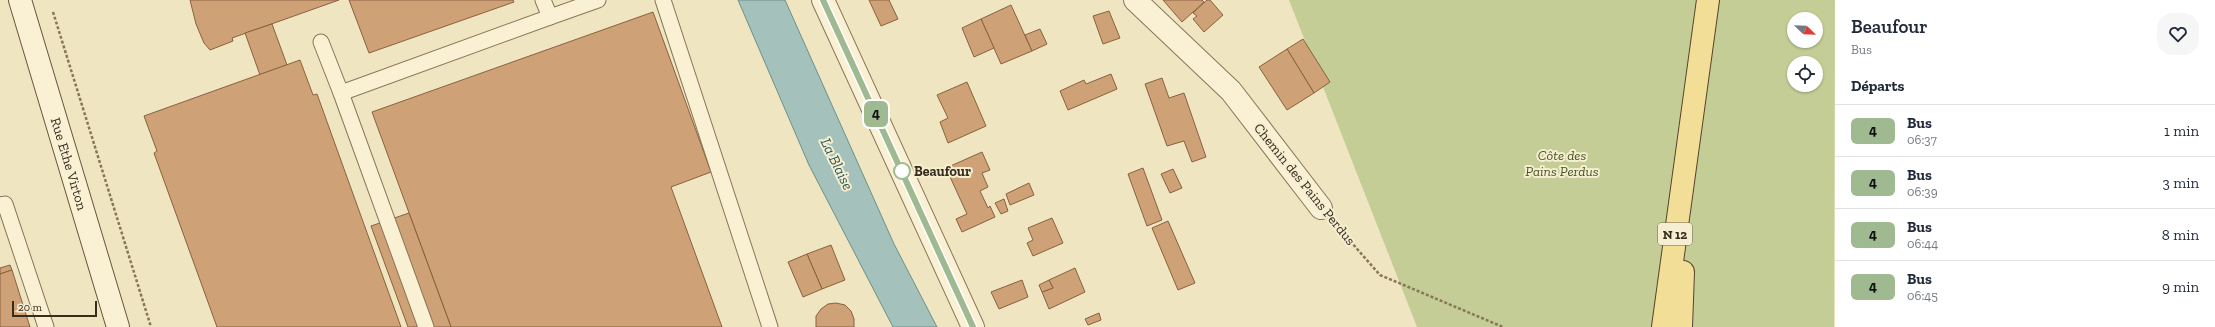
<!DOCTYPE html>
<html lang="fr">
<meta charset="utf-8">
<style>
:root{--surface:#fff;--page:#f6f6f7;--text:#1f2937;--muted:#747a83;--line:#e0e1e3}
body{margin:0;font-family:"Zilla Slab",serif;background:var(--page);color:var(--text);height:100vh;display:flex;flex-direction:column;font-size:15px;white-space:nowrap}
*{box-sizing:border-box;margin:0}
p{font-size:13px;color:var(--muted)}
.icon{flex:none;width:22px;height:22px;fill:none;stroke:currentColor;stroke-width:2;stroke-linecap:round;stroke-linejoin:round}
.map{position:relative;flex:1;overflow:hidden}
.details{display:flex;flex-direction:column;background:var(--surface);width:380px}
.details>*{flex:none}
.badge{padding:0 8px;border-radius:6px;font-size:14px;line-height:26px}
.needle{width:26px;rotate:113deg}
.buttons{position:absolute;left:1787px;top:12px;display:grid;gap:8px}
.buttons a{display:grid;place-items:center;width:36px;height:36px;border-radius:50%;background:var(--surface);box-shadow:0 1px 3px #0004;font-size:20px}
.scale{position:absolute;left:12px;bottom:10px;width:85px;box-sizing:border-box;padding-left:4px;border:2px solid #382c1d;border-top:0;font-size:11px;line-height:14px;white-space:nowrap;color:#382c1d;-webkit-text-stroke:3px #f6eed1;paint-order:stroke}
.map>.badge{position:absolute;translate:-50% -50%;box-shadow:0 0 0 2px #fff}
h2{padding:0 16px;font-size:15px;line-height:36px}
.round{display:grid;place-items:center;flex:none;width:42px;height:42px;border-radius:16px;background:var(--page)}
.overview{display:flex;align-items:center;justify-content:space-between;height:68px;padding:0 16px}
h1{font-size:19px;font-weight:600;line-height:30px}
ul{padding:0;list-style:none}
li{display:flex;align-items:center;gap:12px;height:52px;padding:0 16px;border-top:1px solid var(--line)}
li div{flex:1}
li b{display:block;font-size:15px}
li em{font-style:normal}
li .badge{min-width:44px;font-weight:700;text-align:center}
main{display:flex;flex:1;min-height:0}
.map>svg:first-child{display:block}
.green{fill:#c3cd95;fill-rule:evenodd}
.water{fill:#a4c1bb;stroke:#6b9089}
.building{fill:#cea176;stroke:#89613e}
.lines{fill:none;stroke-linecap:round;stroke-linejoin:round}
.service-casing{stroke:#897658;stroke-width:17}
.minor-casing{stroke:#897658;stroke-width:24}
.tertiary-casing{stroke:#897658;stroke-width:24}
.secondary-casing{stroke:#6b573c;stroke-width:24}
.primary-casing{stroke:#57432d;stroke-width:24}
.path{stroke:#897658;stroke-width:2.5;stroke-dasharray:3 2;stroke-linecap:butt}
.service{stroke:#faf1d5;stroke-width:15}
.minor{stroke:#faf1d5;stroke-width:22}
.tertiary{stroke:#faf1d5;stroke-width:22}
.secondary{stroke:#faf1d5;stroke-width:22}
.primary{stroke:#f3de98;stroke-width:22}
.line-casing{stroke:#fff;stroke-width:9}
.line{stroke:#9fb990;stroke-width:6}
.stop-dot{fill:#fff;stroke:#9fb990;stroke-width:2}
.labels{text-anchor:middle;stroke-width:4;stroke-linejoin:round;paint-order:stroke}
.shield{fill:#f6eed1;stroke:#716653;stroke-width:1}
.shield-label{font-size:13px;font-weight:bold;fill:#382c1d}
.park-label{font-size:14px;font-style:italic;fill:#455523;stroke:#f6eed1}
.street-label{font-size:14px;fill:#382c1d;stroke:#f6eed1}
.stop-label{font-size:14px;font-weight:bold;fill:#382c1d;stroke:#f6eed1;text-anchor:start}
.water-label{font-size:15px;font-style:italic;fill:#2c5859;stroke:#f6eed1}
</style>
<main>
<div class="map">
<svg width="1835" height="327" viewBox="0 0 1835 327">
<rect width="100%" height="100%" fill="#efe5c1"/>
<path class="green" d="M1289,0h546l-1,327h-417zM1794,19h22v22h-22zM1794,63h22v22h-22z"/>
<path class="water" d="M738,0h47l109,244 43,83h-44l-84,-162z"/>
<g class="building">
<path d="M190,0h149l-107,38 1,3 -23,9 -6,-7 -8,-19z"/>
<path d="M349,0h164l1,2 -145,51z"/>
<path d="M869,0h20l9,19 -17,7z"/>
<path d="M1163,0h39l2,2 -22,20z"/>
<path d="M1207,0h3l13,15 -19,17 -11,-13 4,-3 -4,-3z"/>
<path d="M1011,5l21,46 -31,13 -20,-45z"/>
<path d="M1109,11l11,27 -17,6 -10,-28z"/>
<path d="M653,12l58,160 -40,15 51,140h-271l-79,-215z"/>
<path d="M981,19l13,29 -20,9 -12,-29z"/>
<path d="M272,24l15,41 -27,10 -15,-42z"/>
<path d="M1040,29l7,15 -15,7 -7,-16z"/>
<path d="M1303,39l27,43 -16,11 -27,-44z"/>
<path d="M1287,49l27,44 -27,17 -28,-43z"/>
<path d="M300,60l13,35 4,-1 84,233h-184l-63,-174 3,-2 -13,-35z"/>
<path d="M1111,74l6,15 -49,21 -8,-19 24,-11 2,4z"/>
<path d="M1162,78l7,20 15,-5 22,64 -14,5 -8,-21 -17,5 -22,-62z"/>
<path d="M967,82l19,44 -38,17 -8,-21 8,-4 -11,-23z"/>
<path d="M982,152l8,18 -8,3 6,14 -8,4 8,17 2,-2 5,11 -33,15 -6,-13 11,-5 -21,-46z"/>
<path d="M1143,168l19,52 -15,6 -19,-52z"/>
<path d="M1173,169l9,19 -12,5 -9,-19z"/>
<path d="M1029,183l5,12 -24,10 -4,-11z"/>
<path d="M1004,199l4,12 -7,3 -6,-11z"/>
<path d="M409,213l42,114h-43l-37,-101z"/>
<path d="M1052,218l11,25 -30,13 -6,-13 6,-3 -5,-12z"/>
<path d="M1168,221l27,62 -17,7 -26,-62z"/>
<path d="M831,245l14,35 -23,9 -15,-35z"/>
<path d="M807,254l15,35 -19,8 -15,-35z"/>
<path d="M10,265l2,5 -12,4v-6z"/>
<path d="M1075,268l10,24 -36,17 -7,-17 11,-4 -4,-8z"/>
<path d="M12,270l18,57h-30v-53z"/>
<path d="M1022,280l6,17 -29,12 -8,-17z"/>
<path d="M1049,280l4,8 -11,4 -3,-7z"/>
<path d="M836,303l9,2 6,6 3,8v8h-38v-11l5,-7 7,-5z"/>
<path d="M1099,313l2,7 -13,5 -3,-6z"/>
</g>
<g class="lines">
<defs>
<g id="service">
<path d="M663,0l107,327"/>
<path d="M550,17l48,-17"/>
<path d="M321,42l20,51"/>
<path d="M0,205l5,-1 41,123"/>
<path d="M426,327l-85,-234 209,-76 -7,-17"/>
</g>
<path id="minor" d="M1135,0l96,91 90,117"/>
<path id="tertiary" d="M823,0l150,327"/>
<g id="secondary">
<path id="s1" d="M20,0l98,327"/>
</g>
<g id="primary">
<path d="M1663,327l45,-327"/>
<path d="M1681,327l2,-55"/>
</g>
</defs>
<use href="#service" class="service-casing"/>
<use href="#minor" class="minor-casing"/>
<use href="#tertiary" class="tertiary-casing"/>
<use href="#secondary" class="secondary-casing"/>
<use href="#primary" class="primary-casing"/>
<g class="path">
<path d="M53,12l98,315"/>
<path d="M1337,226l43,49 123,52"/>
</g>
<use href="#service" class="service"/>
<use href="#minor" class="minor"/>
<use href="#tertiary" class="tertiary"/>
<use href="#secondary" class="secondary"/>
<use href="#primary" class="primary"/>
</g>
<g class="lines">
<defs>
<path id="line" d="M823,0l150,327"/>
</defs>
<use href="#line" class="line-casing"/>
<use href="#line" class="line"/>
</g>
<circle class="stop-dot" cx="902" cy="171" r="8"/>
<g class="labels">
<rect class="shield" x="1658" y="223" width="34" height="22" rx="3"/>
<g class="shield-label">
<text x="1675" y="239">N 12</text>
</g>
<g class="park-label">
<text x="1562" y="160">Côte des<tspan x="1562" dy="16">Pains Perdus</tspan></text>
</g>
<g class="street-label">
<text dy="5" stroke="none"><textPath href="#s1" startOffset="171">Rue Ethe Virton</textPath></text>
<text transform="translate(1305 184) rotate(51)" y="5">Chemin des Pains Perdus</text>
</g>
<g class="stop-label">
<text x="914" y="176">Beaufour</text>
</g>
<g class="water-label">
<text transform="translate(837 164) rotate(64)" y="5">La Blaise</text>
</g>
</g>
</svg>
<div class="buttons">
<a><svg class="needle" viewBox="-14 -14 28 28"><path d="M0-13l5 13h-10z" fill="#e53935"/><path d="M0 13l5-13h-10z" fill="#747a83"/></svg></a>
<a><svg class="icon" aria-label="locate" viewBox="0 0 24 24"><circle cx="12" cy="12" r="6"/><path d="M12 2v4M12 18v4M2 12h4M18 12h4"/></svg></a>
</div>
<div class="scale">20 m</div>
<b class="badge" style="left:876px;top:114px;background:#9fb990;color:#111">4</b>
</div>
<section class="details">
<div class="overview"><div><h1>Beaufour</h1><p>Bus</p></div><a class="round"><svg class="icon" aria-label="heart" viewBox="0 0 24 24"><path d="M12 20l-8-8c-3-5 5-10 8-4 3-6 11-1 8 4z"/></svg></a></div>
<h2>Départs</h2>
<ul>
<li><span class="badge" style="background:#9fb990;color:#111">4</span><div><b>Bus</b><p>06:37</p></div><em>1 min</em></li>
<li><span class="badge" style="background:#9fb990;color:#111">4</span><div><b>Bus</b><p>06:39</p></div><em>3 min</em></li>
<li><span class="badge" style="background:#9fb990;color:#111">4</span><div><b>Bus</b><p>06:44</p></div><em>8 min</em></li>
<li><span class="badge" style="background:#9fb990;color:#111">4</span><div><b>Bus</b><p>06:45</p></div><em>9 min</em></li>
</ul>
</section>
</main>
